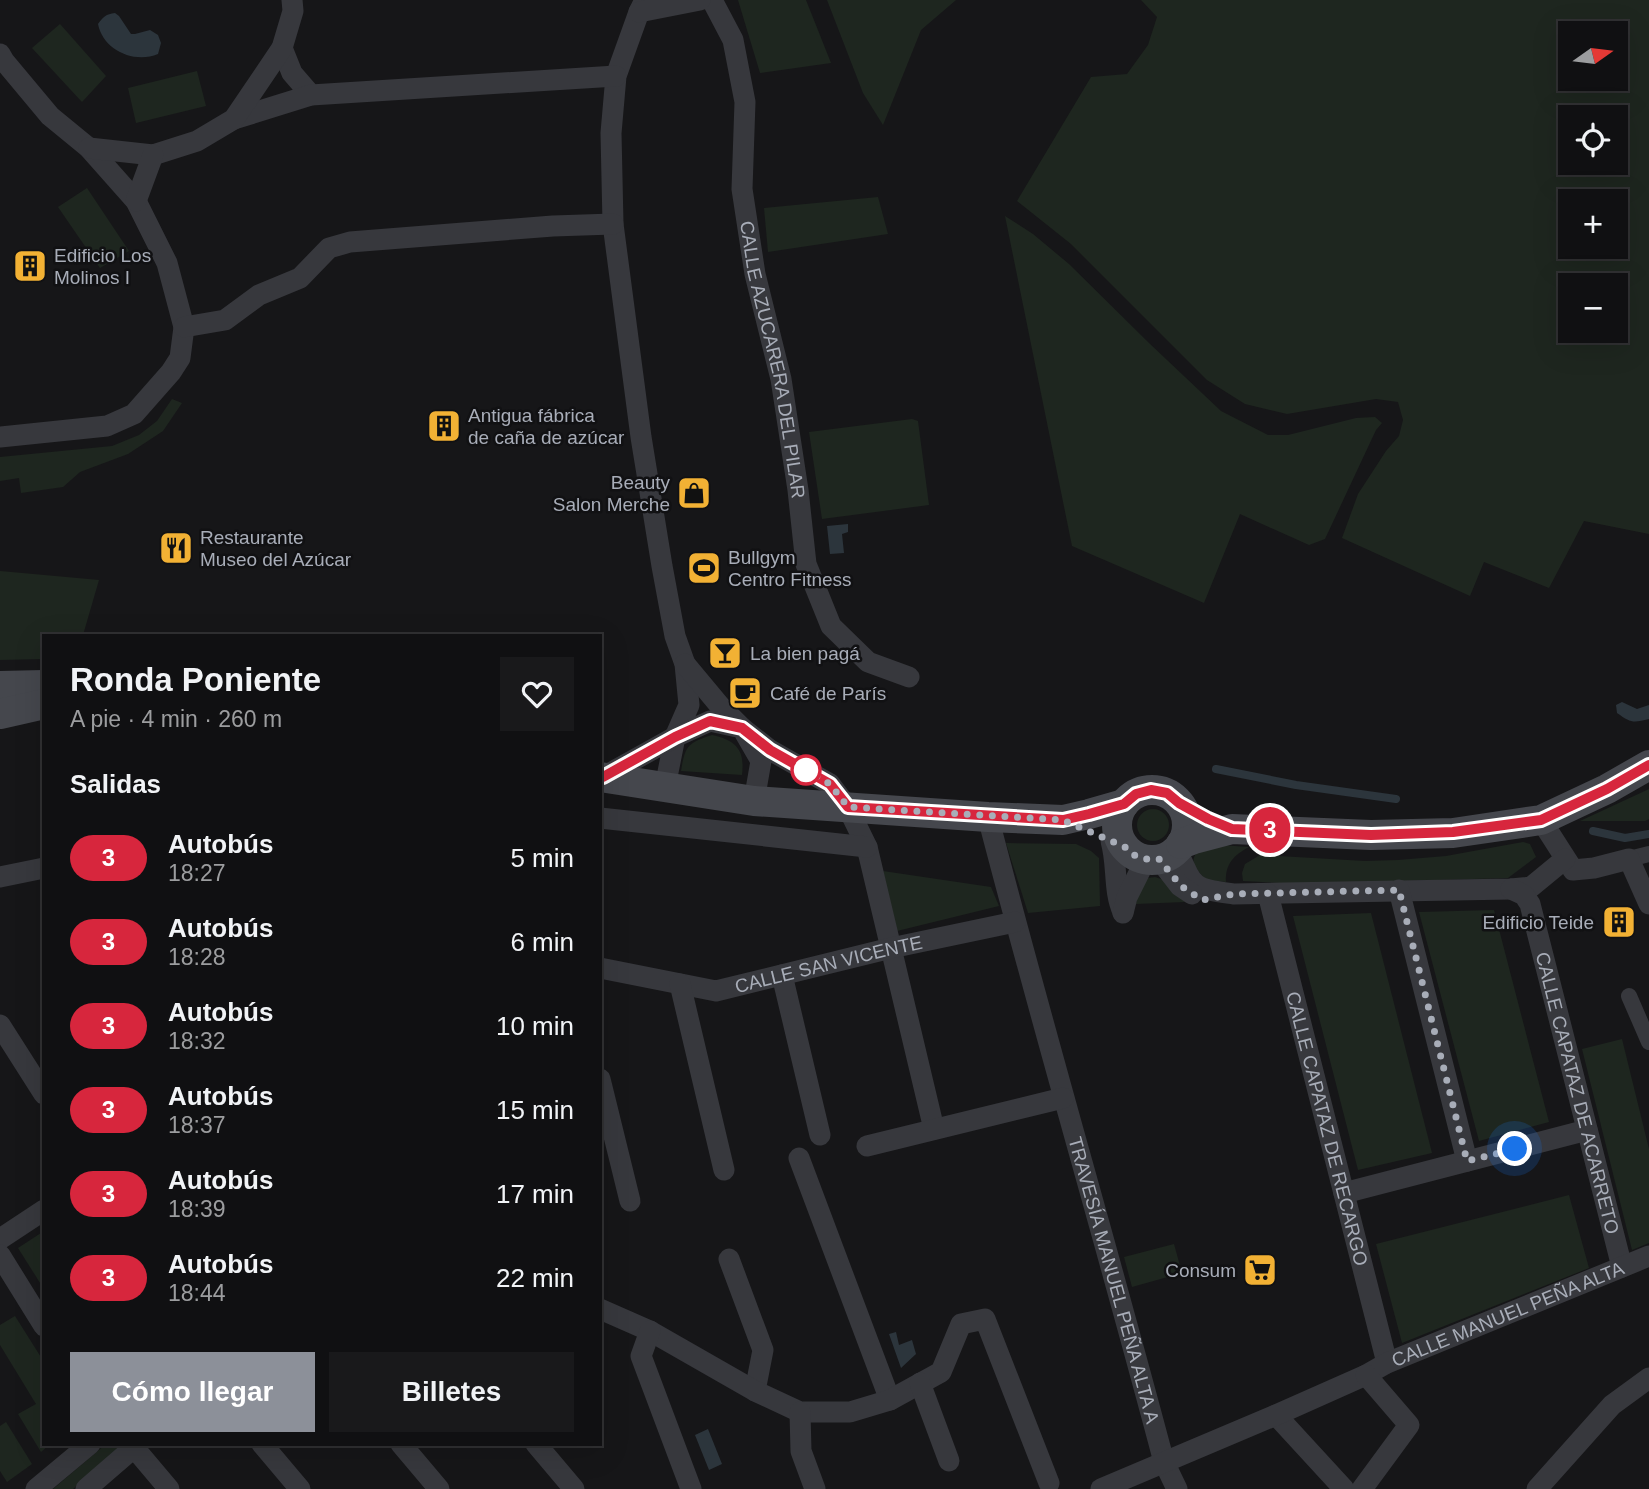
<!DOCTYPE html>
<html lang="es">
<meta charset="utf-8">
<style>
:root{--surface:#101012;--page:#19191b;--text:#f1f3f6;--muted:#9c9d9f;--line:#303032;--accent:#8c9099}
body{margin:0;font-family:Arial,sans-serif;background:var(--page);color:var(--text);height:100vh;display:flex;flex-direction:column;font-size:26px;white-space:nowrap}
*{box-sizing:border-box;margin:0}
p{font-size:23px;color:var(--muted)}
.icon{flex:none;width:38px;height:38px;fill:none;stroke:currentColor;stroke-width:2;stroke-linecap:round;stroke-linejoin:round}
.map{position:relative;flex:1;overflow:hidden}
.details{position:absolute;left:42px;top:634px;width:560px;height:812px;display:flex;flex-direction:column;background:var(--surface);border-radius:0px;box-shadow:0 7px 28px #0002,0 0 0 2px var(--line)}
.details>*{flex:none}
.badge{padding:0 14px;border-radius:23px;font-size:24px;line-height:46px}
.needle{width:46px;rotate:76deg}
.controls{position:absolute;left:1558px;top:21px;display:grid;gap:14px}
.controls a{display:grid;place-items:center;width:70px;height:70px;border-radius:0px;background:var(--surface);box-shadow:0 7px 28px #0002,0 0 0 2px var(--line);font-size:35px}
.you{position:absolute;width:35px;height:35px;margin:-18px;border:5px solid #fff;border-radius:50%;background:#1a73e8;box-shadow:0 0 0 10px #1a73e833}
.map>.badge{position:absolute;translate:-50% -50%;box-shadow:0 0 0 4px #fff}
h2{padding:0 28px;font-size:26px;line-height:63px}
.round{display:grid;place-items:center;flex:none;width:74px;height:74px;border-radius:0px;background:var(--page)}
.summary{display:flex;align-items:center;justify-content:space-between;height:119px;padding:0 28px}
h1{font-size:33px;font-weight:600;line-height:52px}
.action{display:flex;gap:14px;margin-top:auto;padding:14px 28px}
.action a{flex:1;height:80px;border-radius:0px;background:var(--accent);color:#fff;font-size:28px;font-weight:600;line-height:80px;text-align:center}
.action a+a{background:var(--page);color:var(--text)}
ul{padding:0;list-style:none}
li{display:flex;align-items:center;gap:21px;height:84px;padding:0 28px}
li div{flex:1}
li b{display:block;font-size:26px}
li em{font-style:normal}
li .badge{min-width:77px;font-weight:700;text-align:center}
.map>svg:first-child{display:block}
.green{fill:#1e261f;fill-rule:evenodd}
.water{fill:#2c353c}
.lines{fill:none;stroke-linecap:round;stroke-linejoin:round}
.stream{stroke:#2c353c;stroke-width:8}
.pedestrian{stroke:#37383d;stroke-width:16}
.minor{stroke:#37383d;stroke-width:21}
.secondary{stroke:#45474d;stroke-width:30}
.line-casing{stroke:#fff;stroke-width:16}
.line{stroke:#d7263d;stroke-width:10}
.walk{stroke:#a8adb8;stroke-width:7;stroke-dasharray:0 12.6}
.stop-dot{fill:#fff;stroke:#d7263d;stroke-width:3.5}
.labels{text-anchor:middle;stroke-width:5;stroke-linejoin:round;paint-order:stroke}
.poi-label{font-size:19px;fill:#a8adb8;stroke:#111113;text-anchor:start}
.street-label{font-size:19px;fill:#a8adb8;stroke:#111113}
</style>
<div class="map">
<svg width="1649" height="1489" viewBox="0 0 1649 1489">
<rect width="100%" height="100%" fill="#161618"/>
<g class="green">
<path d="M738,0h68l25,63 -71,10z"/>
<path d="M827,0h129l-35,30 -38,95 -20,-32z"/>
<path d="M1141,0h508v534l-65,-13 -35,67 -65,-26 -14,34 -128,-58 16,-44 28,-43 13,-15 4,-16 -5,-18 -22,-3 -89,15 -42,-10 -38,-24 -136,-136 -54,-43 74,-124 36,-3 21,-29 9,-28zM1570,33h45v46h-45zM1570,117h45v46h-45zM1570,201h45v46h-45zM1570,285h45v46h-45z"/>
<path d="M60,24l46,52 -24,26 -50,-54z"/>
<path d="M197,71l9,35 -70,17 -8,-35z"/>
<path d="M87,188l42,63 -29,17 -42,-61z"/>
<path d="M878,197l10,37 -120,18 -4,-44z"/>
<path d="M1005,216l28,18 36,30 80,79 72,68 47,24h20l68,-17 19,-1 7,6 -6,7 -51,109 -16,6 -69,-31 -36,89 -132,-57z"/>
<path d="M172,399l10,4 -19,28 -35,23 -48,18 -17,15 -42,6 -2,-15 -19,3v-24l112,-11 27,-11 18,-14z"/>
<path d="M912,419l6,2 11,84 -107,14 -13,-87z"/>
<path d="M0,571l99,9 -16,55h-39v24l-44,1z"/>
<path d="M712,735c24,5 33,15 30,40l-61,-4c4,-26 7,-28 31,-36z"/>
<path d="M1649,789v30l-4,2h-65z"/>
<circle cx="1153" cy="825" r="16"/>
<path d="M1523,842l7,2 6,13 -28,21 -211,6 -54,-3 -1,-8 3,-9 15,-9 105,6 33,-1 48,-4z"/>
<path d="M1006,843l70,1 15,7 8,7 1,48 -72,7z"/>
<path d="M1206,844l43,3c-15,8 -24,17 -23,35l-20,-2c-14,-16 -19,-21 0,-36z"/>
<path d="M883,871l108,16 8,19 -102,25z"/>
<path d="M1155,877l9,3 21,22 -49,2 1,-11 11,-15z"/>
<path d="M1494,910l55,212 -70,19 -60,-229z"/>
<path d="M1371,913l61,240 -74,17 -65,-254z"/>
<path d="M1622,1039l27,110v94l-17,7 -50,-201z"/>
<path d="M1569,1195l20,73 -187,75 -26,-99z"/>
<path d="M44,1231v54l-2,1 -24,-38z"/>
<path d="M1174,1244l8,29 -50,14 -8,-30z"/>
<path d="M15,1316l29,46v82h6l-9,8 -23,-38 18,-10 -36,-59v-20z"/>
<path d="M6,1422l26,42 -25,18 -7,-11v-45z"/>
<path d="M106,1444h10l4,5 -47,40h-20z"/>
</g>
<g class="water">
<path d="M115,13l4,3 12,18h4l15,-4 8,5 3,8 -3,11c-24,10 -55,-4 -60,-30 5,-7 8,-10 17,-11z"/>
<path d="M848,524v8l-6,2 2,19 -14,1 -3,-28z"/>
<path d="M1622,702l15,7 12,-4v14c-16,4 -18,4 -32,-6l-1,-8z"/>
<path d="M896,1332l3,13 13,-5 4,14 -15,14 -12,-34z"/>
<path d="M708,1429l14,35 -13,6 -14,-35z"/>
</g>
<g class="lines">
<g class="stream">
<path d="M1216,769l80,16 100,14"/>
<path d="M1593,831l32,7 24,-4"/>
</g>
<g class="pedestrian">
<path d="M1629,859l20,-5"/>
<path d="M1629,996l20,46"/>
</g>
<g class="minor">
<path d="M645,0l-6,12 -23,64 -5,57 2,91 28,213 21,129 13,70 10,28 4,41 -14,32 -10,50"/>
<path id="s1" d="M712,0l21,40 12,62 -3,87 13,85 26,105 17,111 8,74 25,62 37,36 41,15"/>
<path d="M639,12l61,-12"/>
<path d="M282,48l10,25 19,22"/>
<path d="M0,54l4,7 46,55 39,32 47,53 31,62 17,64 -4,31 -9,14 -37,42 -27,12 -107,11"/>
<path d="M234,119l77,-24 305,-19"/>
<path d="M89,148l64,7 44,-14 37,-22 48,-71 11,-37 -1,-11"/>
<path d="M136,201l17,-46"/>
<path d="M184,327l41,-7 34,-25 41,-17 29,-30 21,-6 203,-16 60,-2"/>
<path d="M685,664l35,42 22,22 28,22 60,34 18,24 19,39 67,282"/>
<path d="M603,777l72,-40 35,-16 32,7 19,33 -7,40"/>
<path id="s2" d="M988,817c56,216 119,429 176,645l13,27"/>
<path d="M600,818l267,29"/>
<path d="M1541,820l32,50 21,-2 35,-9 20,45"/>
<path d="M1111,841c7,24 2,49 12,71"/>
<path d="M1177,850c17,39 15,38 57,44l277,-5 20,-2 34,-28"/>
<path d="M1159,859l21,27 12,8"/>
<path d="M0,877l44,-9"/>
<path id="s3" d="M1511,889l13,6 6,9 92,363"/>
<path d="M1399,890l68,271"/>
<path id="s4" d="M1268,894l119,469"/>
<path d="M1123,913l4,-16 19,-38"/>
<path id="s5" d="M600,968l116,23 175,-43 124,-26"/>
<path d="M782,975l38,160"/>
<path d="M680,984l44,186"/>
<path d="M0,1025l44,69"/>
<path d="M600,1079l30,122"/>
<path d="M867,1146l196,-48"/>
<path d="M799,1158l91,242"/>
<path d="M1344,1193l243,-63"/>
<path d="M0,1239l44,-29"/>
<path d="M0,1255l44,71"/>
<path d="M729,1259l34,91 -8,41"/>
<path d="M600,1309l50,22 105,60 45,21h50l40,-12 51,-28 20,-48 24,-5 64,164"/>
<path d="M650,1331l-9,25 50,133"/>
<path d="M920,1383l29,78"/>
<path d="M800,1412l1,39 14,38"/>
<path d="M1276,1415l68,74"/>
<path d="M131,1444l38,45"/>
<path d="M262,1444l38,45"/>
<path d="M401,1444l38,45"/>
<path d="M536,1444l38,45"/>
<path d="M36,1489l54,-45"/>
<path d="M86,1489l52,-45"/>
<path id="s6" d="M1101,1489l175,-74 90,-40 21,-12 262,-107"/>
<path d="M1362,1489l47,-64 -43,-50"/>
<path d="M1537,1489l75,-84 37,-27"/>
</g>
<g class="secondary">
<path d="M0,686l44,-1"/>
<path d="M0,714l44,-10"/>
<path d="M600,777l154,24 234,16 75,3 26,-6 35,-10"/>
<circle cx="1152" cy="825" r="35"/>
<path d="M1181,844l13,-5 38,-10 139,6 82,-2 88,-13 66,-31 42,-24"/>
</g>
</g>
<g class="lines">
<defs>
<path id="line" d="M600,777h3l72,-40 35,-16 32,7 28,22 60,34 18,23 215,13 26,-6 35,-10 12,-10 15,-4 16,3 12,10 29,16 24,10 139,6 82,-3 88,-12 66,-31 42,-24"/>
</defs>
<use href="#line" class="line-casing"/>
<use href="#line" class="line"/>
<path class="walk" d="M806,770l24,14 18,23 215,13 62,27 9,8 12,4h13l22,27 21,14 32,-6 165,-4 68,271 48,-12"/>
</g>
<defs>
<symbol id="building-square" viewBox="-11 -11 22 22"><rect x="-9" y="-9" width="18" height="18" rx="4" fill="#f2b134" stroke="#111113"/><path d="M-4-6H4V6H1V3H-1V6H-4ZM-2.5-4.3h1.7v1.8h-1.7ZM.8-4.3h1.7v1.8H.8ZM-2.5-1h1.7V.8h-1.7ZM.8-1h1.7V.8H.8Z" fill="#111"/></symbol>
<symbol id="shop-square" viewBox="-11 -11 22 22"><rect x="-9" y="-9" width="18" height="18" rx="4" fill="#f2b134" stroke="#111113"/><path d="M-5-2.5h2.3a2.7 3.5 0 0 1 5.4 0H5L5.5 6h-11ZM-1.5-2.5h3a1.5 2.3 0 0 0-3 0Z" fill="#111"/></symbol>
<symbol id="restaurant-square" viewBox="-11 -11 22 22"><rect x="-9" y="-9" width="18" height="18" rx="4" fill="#f2b134" stroke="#111113"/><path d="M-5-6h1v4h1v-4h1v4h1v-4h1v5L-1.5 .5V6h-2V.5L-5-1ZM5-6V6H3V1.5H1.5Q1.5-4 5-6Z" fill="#111"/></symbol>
<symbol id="stadium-square" viewBox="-11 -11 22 22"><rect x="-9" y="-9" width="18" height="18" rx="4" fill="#f2b134" stroke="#111113"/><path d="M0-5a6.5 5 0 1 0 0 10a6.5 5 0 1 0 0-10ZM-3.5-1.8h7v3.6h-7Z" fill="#111"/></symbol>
<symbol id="bar-square" viewBox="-11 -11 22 22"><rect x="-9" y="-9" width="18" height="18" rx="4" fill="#f2b134" stroke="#111113"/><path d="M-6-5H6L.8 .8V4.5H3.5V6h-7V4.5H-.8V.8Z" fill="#111"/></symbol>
<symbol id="cafe-square" viewBox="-11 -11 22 22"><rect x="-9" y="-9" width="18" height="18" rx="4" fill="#f2b134" stroke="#111113"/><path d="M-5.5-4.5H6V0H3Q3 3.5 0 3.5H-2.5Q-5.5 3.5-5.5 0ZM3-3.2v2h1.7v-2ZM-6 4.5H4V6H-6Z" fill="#111"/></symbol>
<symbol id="supermarket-square" viewBox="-11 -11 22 22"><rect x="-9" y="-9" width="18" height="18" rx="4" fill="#f2b134" stroke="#111113"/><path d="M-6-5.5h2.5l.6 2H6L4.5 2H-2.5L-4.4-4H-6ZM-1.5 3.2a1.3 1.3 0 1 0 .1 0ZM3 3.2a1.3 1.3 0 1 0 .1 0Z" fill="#111"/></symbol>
</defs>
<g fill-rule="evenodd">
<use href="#building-square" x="11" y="247" width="38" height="38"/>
<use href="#building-square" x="425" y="407" width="38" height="38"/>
<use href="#shop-square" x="675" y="474" width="38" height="38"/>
<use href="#restaurant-square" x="157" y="529" width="38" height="38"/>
<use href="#stadium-square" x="685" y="549" width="38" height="38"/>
<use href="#bar-square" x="706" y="634" width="38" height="38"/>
<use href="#cafe-square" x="726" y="674" width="38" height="38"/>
<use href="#building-square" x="1600" y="903" width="38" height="38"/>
<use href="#supermarket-square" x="1241" y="1251" width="38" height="38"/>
</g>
<circle class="stop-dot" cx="806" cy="770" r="14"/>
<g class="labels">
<g class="poi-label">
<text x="54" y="262">Edificio Los<tspan x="54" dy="22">Molinos I</tspan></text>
<text x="468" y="422">Antigua fábrica<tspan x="468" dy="22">de caña de azúcar</tspan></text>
<text x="670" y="489" text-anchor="end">Beauty<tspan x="670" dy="22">Salon Merche</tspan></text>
<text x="200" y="544">Restaurante<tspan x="200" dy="22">Museo del Azúcar</tspan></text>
<text x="728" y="564">Bullgym<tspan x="728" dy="22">Centro Fitness</tspan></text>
<text x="750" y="660">La bien pagá</text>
<text x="770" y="700">Café de París</text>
<text x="1594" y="929" text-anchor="end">Edificio Teide</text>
<text x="1236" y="1277" text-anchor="end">Consum</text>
</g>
<g class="street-label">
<text dy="7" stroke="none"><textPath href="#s1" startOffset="369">CALLE AZUCARERA DEL PILAR</textPath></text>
<text dy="7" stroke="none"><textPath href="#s5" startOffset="234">CALLE SAN VICENTE</textPath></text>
<text dy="7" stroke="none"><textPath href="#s3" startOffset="220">CALLE CAPATAZ DE ACARRETO</textPath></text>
<text dy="7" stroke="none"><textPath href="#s4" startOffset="242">CALLE CAPATAZ DE RECARGO</textPath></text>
<text dy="7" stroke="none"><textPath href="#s2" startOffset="480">TRAVESÍA MANUEL PEÑA ALTA A</textPath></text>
<text dy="7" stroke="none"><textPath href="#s6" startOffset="443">CALLE MANUEL PEÑA ALTA</textPath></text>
</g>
</g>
</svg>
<div class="controls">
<a><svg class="needle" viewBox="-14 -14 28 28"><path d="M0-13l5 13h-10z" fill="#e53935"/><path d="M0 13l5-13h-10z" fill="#9c9d9f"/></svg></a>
<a><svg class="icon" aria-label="locate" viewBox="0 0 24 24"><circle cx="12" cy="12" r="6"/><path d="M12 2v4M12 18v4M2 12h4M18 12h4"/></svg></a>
<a>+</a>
<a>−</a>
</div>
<div class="you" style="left:1515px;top:1149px"></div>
<b class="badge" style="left:1270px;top:830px;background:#d7263d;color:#fff">3</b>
<section class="details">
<div class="summary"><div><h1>Ronda Poniente</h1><p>A pie · 4 min · 260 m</p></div><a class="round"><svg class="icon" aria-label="heart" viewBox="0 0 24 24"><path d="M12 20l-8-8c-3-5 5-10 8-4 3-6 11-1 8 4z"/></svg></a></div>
<h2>Salidas</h2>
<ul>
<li><span class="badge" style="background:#d7263d;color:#fff">3</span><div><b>Autobús</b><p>18:27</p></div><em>5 min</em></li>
<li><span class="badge" style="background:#d7263d;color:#fff">3</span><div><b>Autobús</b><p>18:28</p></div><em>6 min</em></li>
<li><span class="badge" style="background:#d7263d;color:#fff">3</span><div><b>Autobús</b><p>18:32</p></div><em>10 min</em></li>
<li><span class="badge" style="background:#d7263d;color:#fff">3</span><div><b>Autobús</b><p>18:37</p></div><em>15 min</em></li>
<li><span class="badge" style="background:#d7263d;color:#fff">3</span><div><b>Autobús</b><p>18:39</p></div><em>17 min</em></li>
<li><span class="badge" style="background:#d7263d;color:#fff">3</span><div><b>Autobús</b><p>18:44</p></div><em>22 min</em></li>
</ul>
<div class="action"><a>Cómo llegar</a><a>Billetes</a></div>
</section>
</div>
